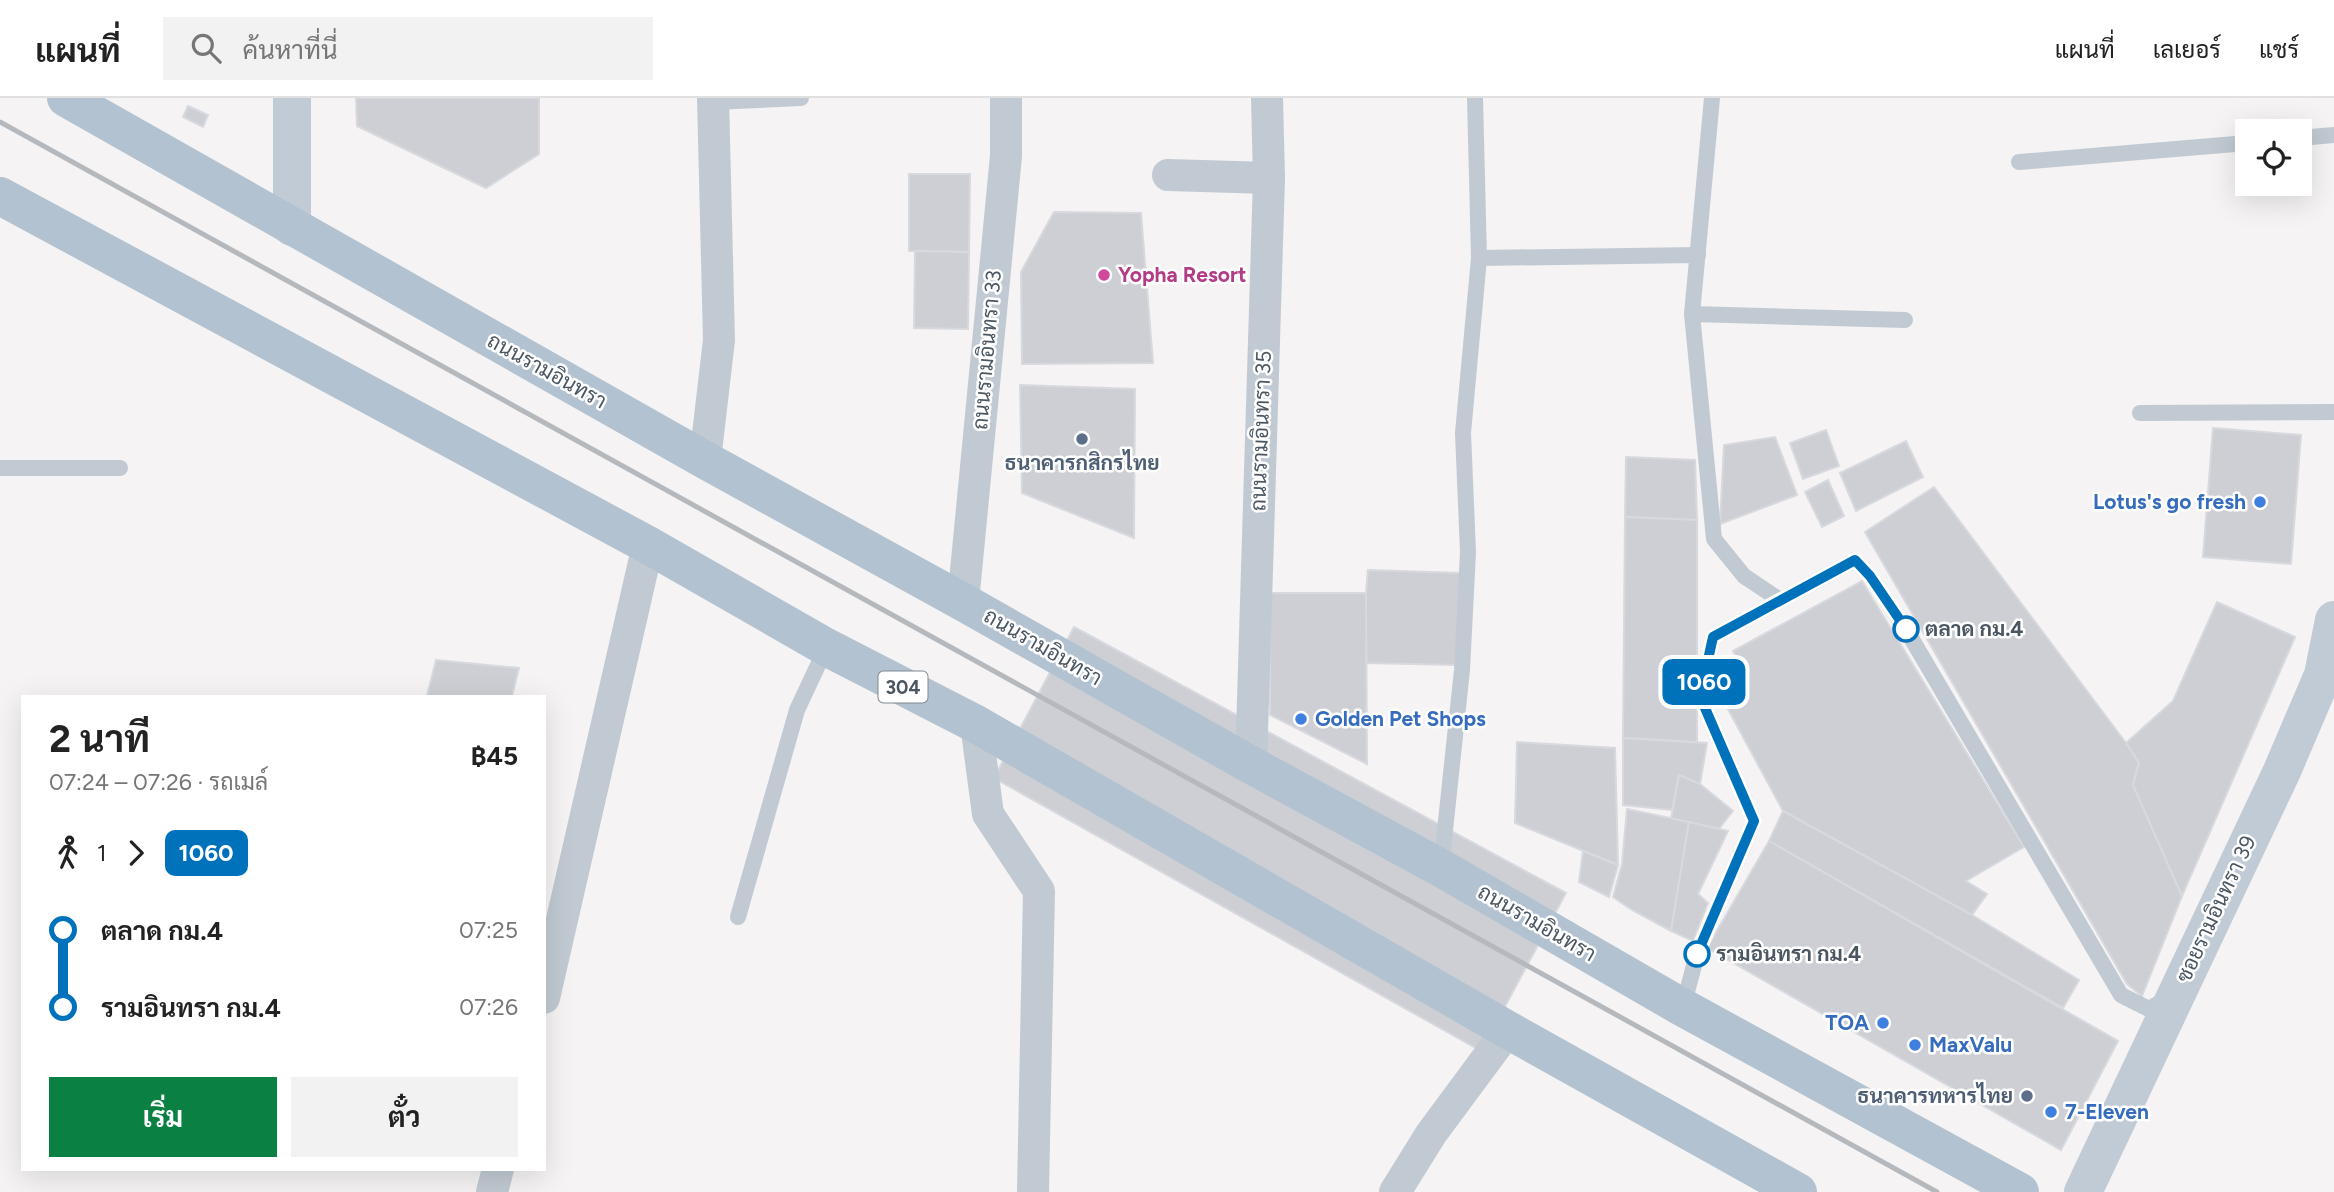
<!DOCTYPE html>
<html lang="th">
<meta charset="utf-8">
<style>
:root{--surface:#fff;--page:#f2f2f2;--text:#222;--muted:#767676;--line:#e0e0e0;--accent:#0b8043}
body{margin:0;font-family:Figtree,Sarabun,sans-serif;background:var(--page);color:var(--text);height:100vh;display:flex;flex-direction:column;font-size:26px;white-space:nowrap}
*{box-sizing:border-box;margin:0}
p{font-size:23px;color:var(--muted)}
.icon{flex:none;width:38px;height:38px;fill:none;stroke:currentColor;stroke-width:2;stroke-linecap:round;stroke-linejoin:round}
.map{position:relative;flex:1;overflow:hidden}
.details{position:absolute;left:21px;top:597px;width:525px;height:476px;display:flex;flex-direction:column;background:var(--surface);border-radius:0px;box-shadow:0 7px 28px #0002}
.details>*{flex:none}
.badge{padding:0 14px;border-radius:10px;font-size:24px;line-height:46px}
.controls{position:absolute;left:2235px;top:21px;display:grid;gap:14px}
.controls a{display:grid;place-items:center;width:77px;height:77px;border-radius:0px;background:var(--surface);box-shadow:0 7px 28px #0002;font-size:35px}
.map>.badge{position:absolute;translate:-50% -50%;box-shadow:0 0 0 4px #fff}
.legs{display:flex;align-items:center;gap:10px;height:77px;padding:0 28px;font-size:23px}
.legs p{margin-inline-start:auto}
.overview{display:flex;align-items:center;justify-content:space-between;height:119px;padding:0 28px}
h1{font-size:38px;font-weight:700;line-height:52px}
.button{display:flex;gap:14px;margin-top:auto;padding:14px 28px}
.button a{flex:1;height:80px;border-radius:0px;background:var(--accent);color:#fff;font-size:28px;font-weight:700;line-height:80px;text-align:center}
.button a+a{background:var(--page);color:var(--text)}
ul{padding:0 28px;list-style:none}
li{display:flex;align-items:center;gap:24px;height:77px;font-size:26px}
li i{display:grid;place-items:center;width:10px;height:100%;margin:0 9px;background:currentColor}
li i::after{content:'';width:18px;height:18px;margin:-9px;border:5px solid;border-radius:50%;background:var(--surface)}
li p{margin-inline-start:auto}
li:first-child i{background:linear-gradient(#0000 50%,currentColor 0)}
li:last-child i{background:linear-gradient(currentColor 50%,#0000 0)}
header{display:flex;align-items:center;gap:42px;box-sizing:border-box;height:98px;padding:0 35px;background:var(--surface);border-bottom:2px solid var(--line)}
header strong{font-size:33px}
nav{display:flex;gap:38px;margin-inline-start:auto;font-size:24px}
.search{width:490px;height:63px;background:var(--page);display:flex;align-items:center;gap:18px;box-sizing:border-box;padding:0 24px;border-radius:0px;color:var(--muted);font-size:26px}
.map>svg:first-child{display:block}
.building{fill:#cdcfd5;stroke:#d7d9de;stroke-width:2}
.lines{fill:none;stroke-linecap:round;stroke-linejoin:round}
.lane{stroke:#c1cad2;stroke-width:16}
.street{stroke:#c1cad2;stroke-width:32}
.secondary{stroke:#c1cbd6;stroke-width:38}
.primary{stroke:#b3c2d1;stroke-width:38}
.rail{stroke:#b5b8bd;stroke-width:5}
.line-1-casing{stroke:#fff;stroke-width:16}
.line-1{stroke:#0072bc;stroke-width:10}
.hotel-dot{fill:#d1479c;stroke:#fff;stroke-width:2.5}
.service-dot{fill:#5c6f8a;stroke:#fff;stroke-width:2.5}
.shop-dot{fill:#3f7fe0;stroke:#fff;stroke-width:2.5}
.stop-1-dot{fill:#fff;stroke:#0072bc;stroke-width:3.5}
.labels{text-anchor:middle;stroke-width:5;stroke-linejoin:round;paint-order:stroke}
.shield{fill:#fff;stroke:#808990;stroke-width:2}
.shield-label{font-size:19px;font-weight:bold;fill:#4a5661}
.hotel-label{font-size:21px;font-weight:bold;fill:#b23c85;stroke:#fff;text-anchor:start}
.street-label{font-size:21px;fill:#4a5661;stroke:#fff}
.service-label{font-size:21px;font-weight:bold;fill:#4e5e75;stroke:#fff}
.shop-label{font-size:21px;font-weight:bold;fill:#366cbe;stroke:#fff;text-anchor:start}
.stop-label{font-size:21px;font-weight:bold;fill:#4a5661;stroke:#fff;text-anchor:start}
</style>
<header>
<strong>แผนที่</strong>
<div class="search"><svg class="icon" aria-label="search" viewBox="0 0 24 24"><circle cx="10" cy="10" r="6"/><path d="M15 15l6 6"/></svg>ค้นหาที่นี่</div>
<nav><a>แผนที่</a><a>เลเยอร์</a><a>แชร์</a></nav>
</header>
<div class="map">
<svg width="2334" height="1094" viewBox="0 0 2334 1094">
<rect width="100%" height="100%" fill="#f5f3f3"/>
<g class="building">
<path d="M356,0h183v56l-53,34 -129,-62z"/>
<path d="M188,8l20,9 -5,12 -20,-10z"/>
<path d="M909,76h61l-1,78 -60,-1z"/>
<path d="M1054,114l87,1 12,150 -131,1 -1,-92z"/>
<path d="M915,153l54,1 -1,77 -54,-1z"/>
<path d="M1020,287l115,4 -1,149 -112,-45z"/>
<path d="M2213,330l88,7 -10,129 -88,-7z"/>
<path d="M1826,332l13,36 -36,13 -13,-36z"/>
<path d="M1775,339l22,58 -77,29 4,-79z"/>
<path d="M1906,343l17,36 -67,34 -16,-38z"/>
<path d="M1626,359l69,3 2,60 -72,-3z"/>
<path d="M1828,382l16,36 -22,11 -17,-35z"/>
<path d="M1934,389l192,256 13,20 -6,22 49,111 -40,100 -15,-12 -262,-452z"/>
<path d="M1625,419l72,3v222l-74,-4z"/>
<path d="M1368,472l92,3 -3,92 -91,-2v-70z"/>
<path d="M1862,483l162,266 -58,34 21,13 -15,21 -189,-104 -68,-126 27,-16 -9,-18z"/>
<path d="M1270,495h96l1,171 -97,-49z"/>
<path d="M2217,504l78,35 -113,259 -49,-111 6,-22 -13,-20 47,-42z"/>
<path d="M1074,529l492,266 -85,158 -487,-273z"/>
<path d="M436,562l83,8 -7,28h-85z"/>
<path d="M1623,640l84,5 -7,41 -21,-9 -7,35 -49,-5z"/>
<path d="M1517,644l98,6 3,117 -103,-42z"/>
<path d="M1679,677l21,9 33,27 -15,19 -47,-11z"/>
<path d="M1627,711l62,13 -18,109 -39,-21 -19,-13 9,-33z"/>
<path d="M1783,713l189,104 107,65 -16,28 -294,-167z"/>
<path d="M1689,724l39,9 -30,63 10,9 -15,38 -22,-10z"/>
<path d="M1769,743l349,200 -57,109 -354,-202z"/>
<path d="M1583,753l35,14 -9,32 -30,-15z"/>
</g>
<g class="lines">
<g class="lane">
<path d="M1712,0l-20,216 22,225 30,37 36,24"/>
<path d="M713,4l88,-4"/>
<path d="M2300,40l34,-3"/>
<path d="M2019,64l228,-19"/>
<path d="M1479,160l219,-3"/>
<path d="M1692,216l213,6"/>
<path d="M2140,315l194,-1"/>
<path d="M0,370h120"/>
<path d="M1441,770l21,-198 6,-118 -5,-119 16,-175 -4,-160"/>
<path d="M738,819l59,-207 29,-62"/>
<path d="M1680,908l7,-14 10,-38 57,-133 -49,-113 -1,-30 9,-41 142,-77 15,16 37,55 214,364 28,14 15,-9"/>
</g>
<g class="street">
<path d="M1168,77l101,3"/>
<path d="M705,362l14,-120 -6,-242"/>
<path d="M963,504l43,-446v-58"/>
<path d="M976,626l12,90 51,77 -6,301"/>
<path d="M1251,667l18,-587 -2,-80"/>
<path d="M544,900l104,-453"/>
<path d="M492,1094l6,-23"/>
<path d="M1395,1094l36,-58 77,-104"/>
</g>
<g class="secondary">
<path d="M292,0v129"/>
<path d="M2083,1094l199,-421 41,-96 11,-55"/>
</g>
<g class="primary">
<path d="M66,0l639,362 258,142 288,163 190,103 239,138 340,186"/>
<path d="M0,98l648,349 178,102 150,77 532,306 290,162"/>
</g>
<path class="rail" d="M0,24l1937,1070"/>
</g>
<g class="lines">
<defs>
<path id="line-1" d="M1697,856l57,-133 -49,-113 -1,-30 9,-41 142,-77 15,16 36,53"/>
</defs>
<use href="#line-1" class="line-1-casing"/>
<use href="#line-1" class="line-1"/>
</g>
<circle class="hotel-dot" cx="1104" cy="177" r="7"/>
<g class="service-dot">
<circle cx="1082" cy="341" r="7"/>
<circle cx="2027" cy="998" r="7"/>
</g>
<g class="shop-dot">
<circle cx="2260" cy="404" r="7"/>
<circle cx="1301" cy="621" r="7"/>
<circle cx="1883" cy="925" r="7"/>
<circle cx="1915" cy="947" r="7"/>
<circle cx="2051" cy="1014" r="7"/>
</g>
<g class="stop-1-dot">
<circle cx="1906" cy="531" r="12"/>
<circle cx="1697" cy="856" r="12"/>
</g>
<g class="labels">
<rect class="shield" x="878.5" y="573.5" width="49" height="31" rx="5"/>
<g class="shield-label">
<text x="903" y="596">304</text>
</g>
<g class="hotel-label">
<text x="1118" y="184">Yopha Resort</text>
</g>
<g class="street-label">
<text transform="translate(987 252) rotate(-85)" y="7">ถนนรามอินทรา 33</text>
<text transform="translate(547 273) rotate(29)" y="7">ถนนรามอินทรา</text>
<text transform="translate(1261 333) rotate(-88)" y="7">ถนนรามอินทรา 35</text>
<text transform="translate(1043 549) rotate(30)" y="7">ถนนรามอินทรา</text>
<text transform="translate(2216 811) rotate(-65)" y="7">ซอยรามอินทรา 39</text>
<text transform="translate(1537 825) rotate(30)" y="7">ถนนรามอินทรา</text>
</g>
<g class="service-label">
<text x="1082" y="372">ธนาคารกสิกรไทย</text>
<text x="2013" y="1005" text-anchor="end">ธนาคารทหารไทย</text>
</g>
<g class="shop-label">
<text x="2246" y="411" text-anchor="end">Lotus's go fresh</text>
<text x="1315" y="628">Golden Pet Shops</text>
<text x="1869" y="932" text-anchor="end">TOA</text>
<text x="1929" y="954">MaxValu</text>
<text x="2065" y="1021">7-Eleven</text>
</g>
<g class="stop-label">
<text x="1925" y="538">ตลาด กม.4</text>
<text x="1716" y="863">รามอินทรา กม.4</text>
</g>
</g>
</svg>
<div class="controls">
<a><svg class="icon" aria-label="locate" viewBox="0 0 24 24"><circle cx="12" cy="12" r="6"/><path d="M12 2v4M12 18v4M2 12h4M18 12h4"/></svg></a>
</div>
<b class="badge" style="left:1704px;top:584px;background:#0072bc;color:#fff">1060</b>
<section class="details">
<div class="overview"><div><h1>2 นาที</h1><p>07:24 – 07:26 · รถเมล์</p></div><b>฿45</b></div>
<div class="legs"><svg class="icon" aria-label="walk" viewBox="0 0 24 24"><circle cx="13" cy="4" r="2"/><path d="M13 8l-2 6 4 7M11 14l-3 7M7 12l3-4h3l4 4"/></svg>1<svg class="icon" aria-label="forward" viewBox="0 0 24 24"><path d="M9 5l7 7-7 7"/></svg><b class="badge" style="background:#0072bc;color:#fff">1060</b></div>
<ul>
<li><i style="color:#0072bc"></i><b>ตลาด กม.4</b><p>07:25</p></li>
<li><i style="color:#0072bc"></i><b>รามอินทรา กม.4</b><p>07:26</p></li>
</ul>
<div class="button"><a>เริ่ม</a><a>ตั๋ว</a></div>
</section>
</div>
